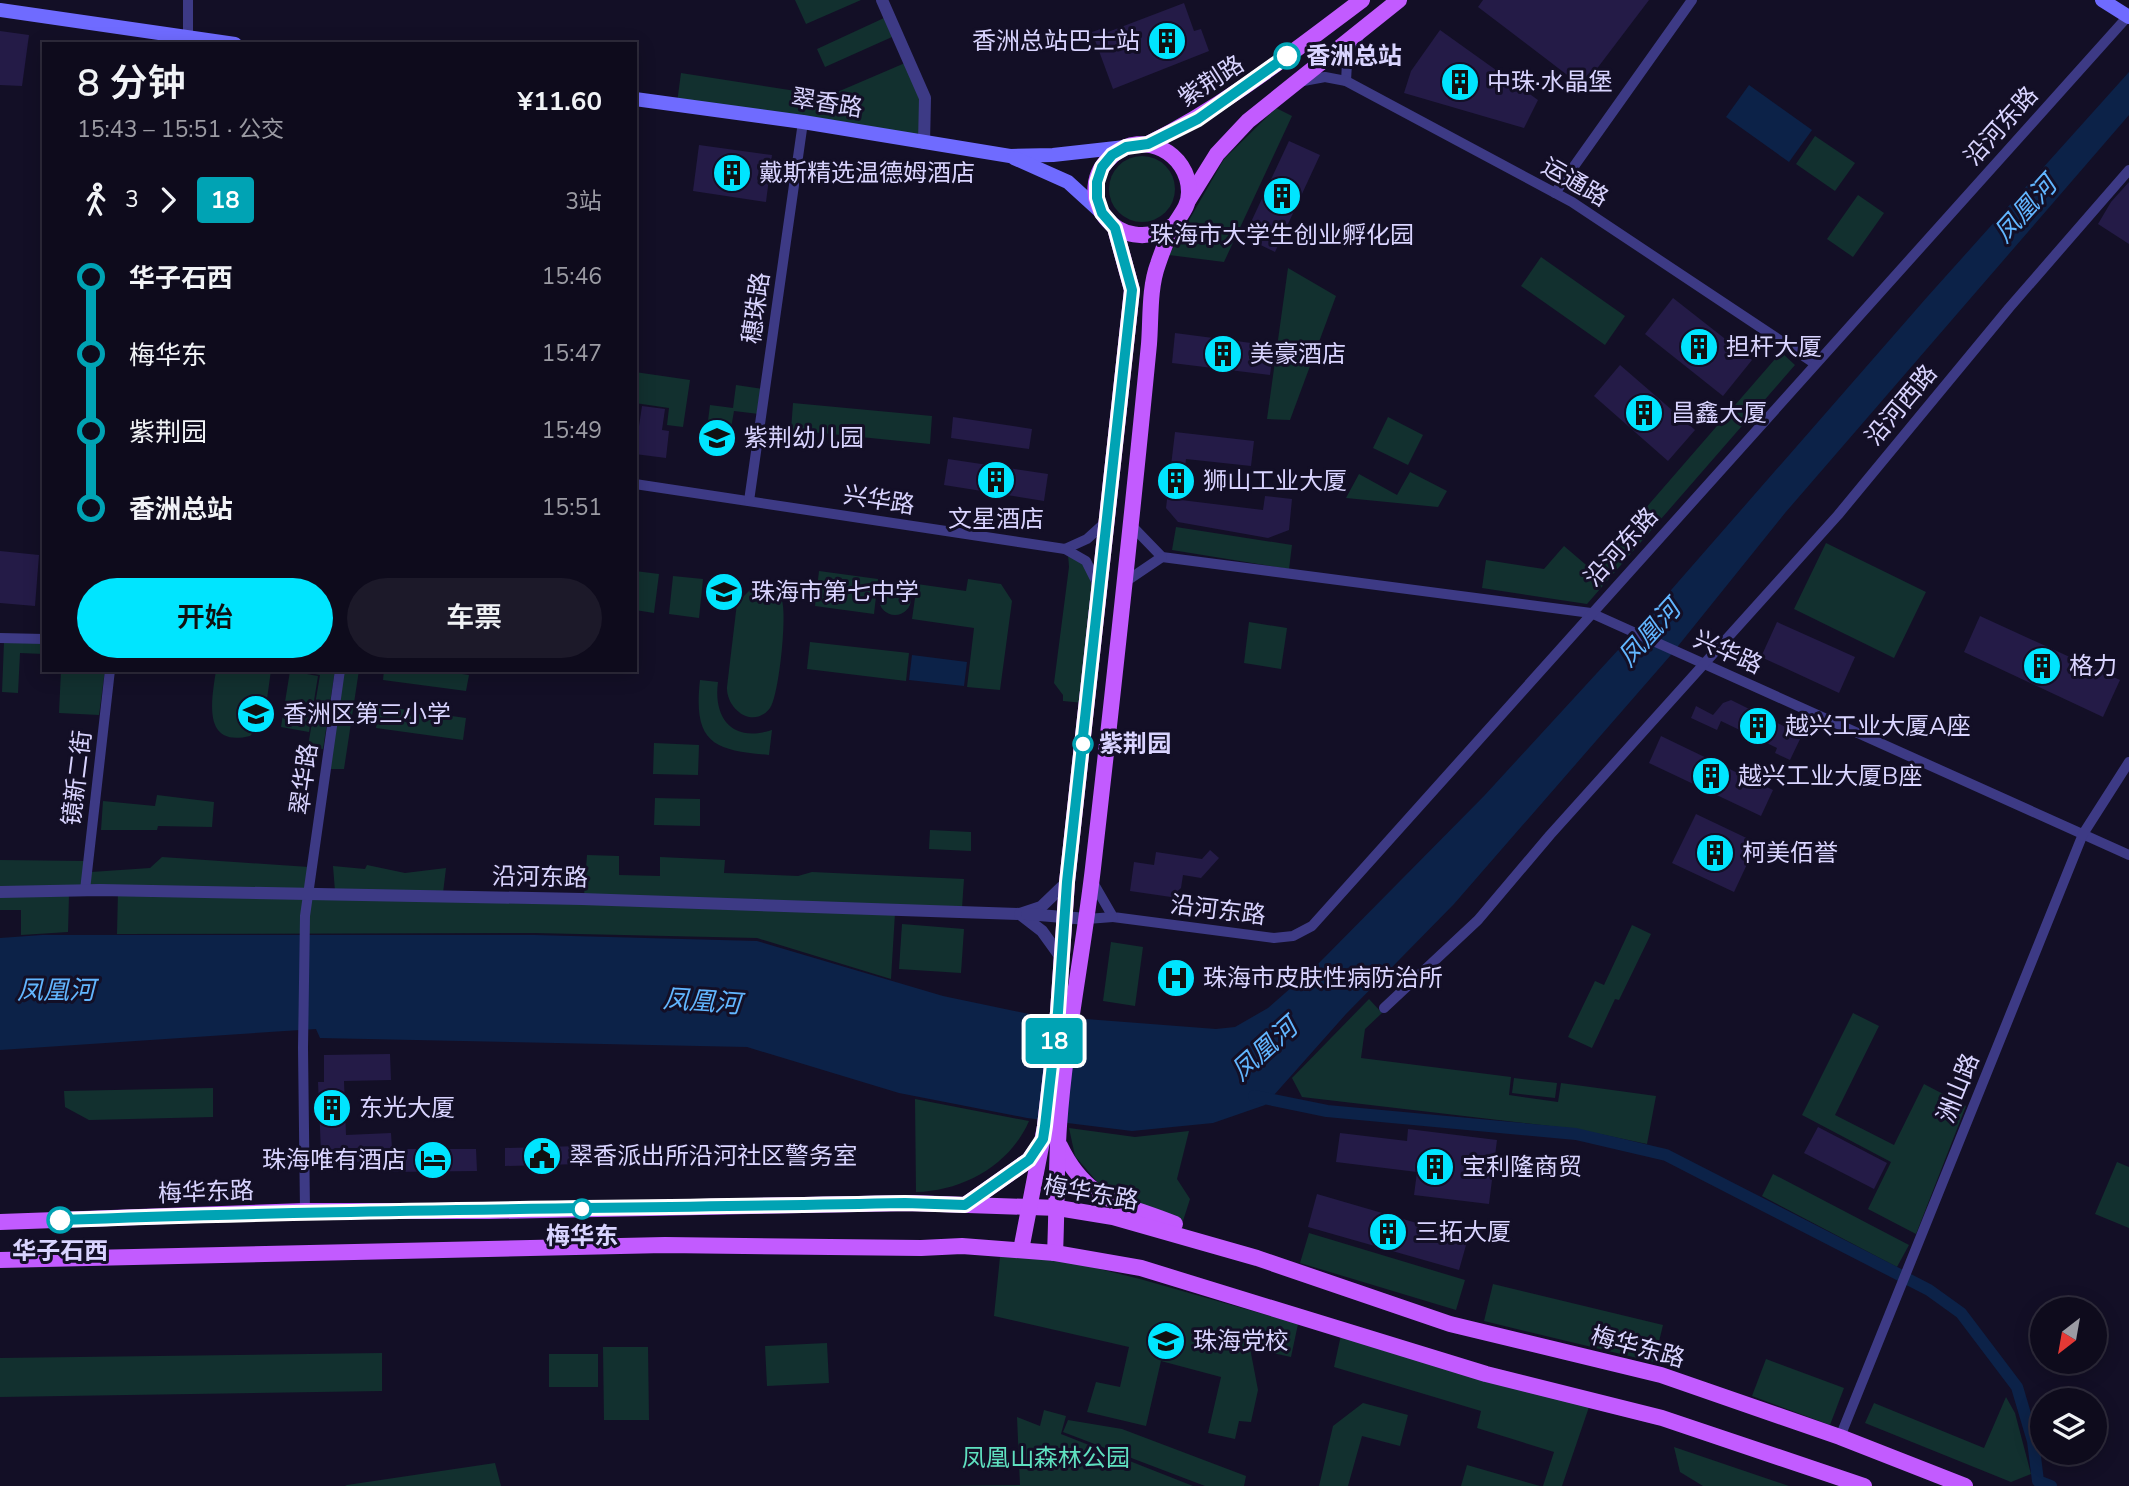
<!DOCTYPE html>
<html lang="zh">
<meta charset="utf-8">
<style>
:root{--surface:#0e0b1c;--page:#1c1929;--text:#f1f3f6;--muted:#9b9ba3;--line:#2e2b3b;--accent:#00e5ff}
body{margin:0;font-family:"Nunito Sans","Noto Sans SC",sans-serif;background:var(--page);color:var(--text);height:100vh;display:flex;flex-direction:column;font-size:26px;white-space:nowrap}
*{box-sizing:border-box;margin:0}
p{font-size:23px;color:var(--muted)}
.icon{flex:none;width:38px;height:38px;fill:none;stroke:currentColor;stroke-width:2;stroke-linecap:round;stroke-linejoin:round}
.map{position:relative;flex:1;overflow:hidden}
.panel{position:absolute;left:42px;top:42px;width:595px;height:630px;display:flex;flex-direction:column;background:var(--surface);border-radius:0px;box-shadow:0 4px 18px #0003,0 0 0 2px var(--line)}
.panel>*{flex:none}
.badge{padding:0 14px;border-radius:5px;font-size:24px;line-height:46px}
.needle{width:46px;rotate:211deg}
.buttons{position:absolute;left:2030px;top:1297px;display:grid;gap:14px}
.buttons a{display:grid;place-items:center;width:77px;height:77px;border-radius:50%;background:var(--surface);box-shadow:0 4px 18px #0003,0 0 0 2px var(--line);font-size:35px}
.map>.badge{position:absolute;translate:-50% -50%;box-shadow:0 0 0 4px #fff}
.legs{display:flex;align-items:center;gap:10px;height:77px;padding:0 35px;font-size:23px}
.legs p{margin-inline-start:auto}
.head{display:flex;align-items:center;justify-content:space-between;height:119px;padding:0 35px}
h1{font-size:38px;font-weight:600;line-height:52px}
.cta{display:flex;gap:14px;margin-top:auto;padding:14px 35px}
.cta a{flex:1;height:80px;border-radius:42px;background:var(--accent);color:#111;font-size:28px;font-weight:600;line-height:80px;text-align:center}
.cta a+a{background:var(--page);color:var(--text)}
ul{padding:0 35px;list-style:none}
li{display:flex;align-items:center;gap:24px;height:77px;font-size:26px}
li i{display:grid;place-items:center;width:10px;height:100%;margin:0 9px;background:currentColor}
li i::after{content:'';width:18px;height:18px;margin:-9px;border:5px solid;border-radius:50%;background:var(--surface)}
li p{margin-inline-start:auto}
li:first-child i{background:linear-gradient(#0000 50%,currentColor 0)}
li:last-child i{background:linear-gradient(currentColor 50%,#0000 0)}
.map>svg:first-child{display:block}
.green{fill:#12302f}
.water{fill:#0c2248}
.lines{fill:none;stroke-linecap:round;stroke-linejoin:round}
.canal{stroke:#0c2248;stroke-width:12}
.building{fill:#241b47}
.minor{stroke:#3d3a85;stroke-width:10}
.tertiary{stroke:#3d3a85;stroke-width:12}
.secondary{stroke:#6f6bff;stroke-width:14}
.primary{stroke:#c25bff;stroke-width:16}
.line-1-casing{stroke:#fff;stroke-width:16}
.line-1{stroke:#00a3b4;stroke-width:10}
.stop-1-dot{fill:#fff;stroke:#00a3b4;stroke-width:3.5}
.labels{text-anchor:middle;stroke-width:6;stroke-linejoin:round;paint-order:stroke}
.poi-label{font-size:24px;fill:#d9d4ff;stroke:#130f26;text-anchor:start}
.stop-label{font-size:24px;font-weight:bold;fill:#d9d4ff;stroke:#130f26;text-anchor:start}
.street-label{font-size:24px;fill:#d9d4ff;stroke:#130f26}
.park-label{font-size:24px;fill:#5fe0c0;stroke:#130f26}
.water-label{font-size:26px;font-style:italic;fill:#62b6ff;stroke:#130f26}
</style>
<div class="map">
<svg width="2129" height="1486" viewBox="0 0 2129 1486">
<rect width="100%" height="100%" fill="#130f26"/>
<g class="green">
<path d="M795,0h66l-55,24z"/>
<path d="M884,18l8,19 -67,30 -8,-18z"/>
<path d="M905,63l14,35v40l-242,-35 4,-30 147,23z"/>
<path d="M1276,108l16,8 -68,146 -55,-7 55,-96z"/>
<path d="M1815,136l40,27 -20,28 -39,-27z"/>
<circle cx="1142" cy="189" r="33"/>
<path d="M1858,195l26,18 -31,44 -26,-18z"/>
<path d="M1541,257l84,59 -20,29 -84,-59z"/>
<path d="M1288,268l48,28 -46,124 -23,-1z"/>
<path d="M1781,352l14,13 -208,239 -105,-16 4,-28 58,9 20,-23 28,24z"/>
<path d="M635,372l55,8 -7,47 -16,-2 2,-17 -34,-5z"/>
<path d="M736,385l27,4 -4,25 -25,-3 -5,29 -23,-3 4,-32 23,3z"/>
<path d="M793,403l139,13 -2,28 -139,-14z"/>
<path d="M1388,417l35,18 -15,30 -35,-17z"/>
<path d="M1410,472l37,19 -9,16 -92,-9 13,-24 38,21z"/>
<path d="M1176,527l116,18 -3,24 -117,-19z"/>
<path d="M1826,543l100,49 -32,66 -100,-49z"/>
<path d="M1068,554l15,10 14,26 -13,113 -21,-2v-6l-9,-12 15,-116z"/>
<path d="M635,571l24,3 -5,39 -19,-3z"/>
<path d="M819,571l59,8 -4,35 -59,-8z"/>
<path d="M673,576l30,3 -4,39 -30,-4z"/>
<path d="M968,579l33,5 11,17 -12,89 -33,-3 7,-59 -62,-9 5,-35 49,7z"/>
<circle cx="895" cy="599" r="16"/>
<path d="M757,589l14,3 11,9c5,15 -3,94 -12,107 -17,22 -44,1 -43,-21l10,-84 13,-13z"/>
<path d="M1249,622l38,6 -6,41 -37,-6z"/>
<path d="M4,642h40v12l-24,-1 -2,40 -16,-1z"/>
<path d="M810,642l99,11 -3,28 -99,-12z"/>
<path d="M61,670h44l-6,45 -40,-2z"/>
<path d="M216,670h55l-7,51 -14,15c-49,12 -38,-37 -34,-66z"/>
<path d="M294,670h41l-12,79 -15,-3 12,-71z"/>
<path d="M343,670h16l-15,99h-15z"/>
<path d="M384,670h51l34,5 -3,16 -83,-11z"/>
<path d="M290,671l28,5 -9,56 -28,-5z"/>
<path d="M700,680l18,2c-5,37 15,61 54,48l-3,25c-56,-5 -76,-12 -69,-75z"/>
<path d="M379,706l87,12 -3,22 -87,-12z"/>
<path d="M654,743l45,2 -1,30 -45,-1z"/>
<path d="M157,795l57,7 -2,25 -54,-1 -1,4h-56l2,-29 52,5z"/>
<path d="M655,798l45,1v27l-46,-1z"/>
<path d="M930,830l41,2v19l-42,-2z"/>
<path d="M587,855l32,1v19l41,1v-19l65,3 -1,13 74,3 14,-4 152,7 -2,29 -378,-12z"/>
<path d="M162,857l147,10 -4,23 -216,-4 2,-14 59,-4z"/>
<path d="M0,860l85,1 -3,25 -82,2z"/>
<path d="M367,865l38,8 41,-5 -3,25 -108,-2 -2,-25 32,3z"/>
<path d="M118,891l777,22 -4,66 -134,-41 -223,-5 -417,1z"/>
<path d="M69,895l-1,37 -47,3v-25h-21v-14z"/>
<path d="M902,924l62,5 -3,44 -62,-4z"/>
<path d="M1632,925l19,9 -32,66 -4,-1 -23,49 -24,-11 27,-56 9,4z"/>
<path d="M1111,942l32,5 -8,59 -32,-5z"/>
<path d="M1369,999l13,14 -17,16 -4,29 150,19 -2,18 49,7 3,-19 95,13 -9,48 -71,-15 -274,-32 -10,-19z"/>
<path d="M1853,1013l26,13 -44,89 59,30 30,-61 42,22 -50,128 -48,-25 23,-47 -89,-47z"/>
<path d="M1514,1078l43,5 -2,15 -43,-5z"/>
<path d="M213,1088v29l-124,3 -24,-13 -1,-16z"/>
<path d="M915,1099l114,22c-19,44 -66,70 -113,71z"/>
<path d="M1069,1128l66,9 54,-6 -12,48 13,20 -7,22 -62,-21 -22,-16 -24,-28z"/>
<path d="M2117,1162l12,5v61l-34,-14z"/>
<path d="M1773,1174l136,71 -12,22 -135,-71z"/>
<path d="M1309,1233l156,47 -9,30 -156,-47z"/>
<path d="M1000,1257l55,1 85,21 158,45 -7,33 -41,-9 8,42 -7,32 -12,-1 -4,18 -27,-6 13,-56 -60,-16 -15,65 -59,-14 9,-30 24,5 9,-40 -135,-31z"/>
<path d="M1493,1284l170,41 -9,37 -170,-41z"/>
<path d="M1341,1335l248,72 -27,79h-19l11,-34 -77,-24 4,-17 -147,-44z"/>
<path d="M827,1343l2,40 -62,3 -2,-40z"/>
<path d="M603,1347h45l1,73h-45z"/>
<path d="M382,1353v38l-382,6v-39z"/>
<rect x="549" y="1354" width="49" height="33"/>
<path d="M1766,1359l78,29 -14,37 -78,-29z"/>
<path d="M2006,1397l9,16 16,61 -20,8 -146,-59 9,-20 110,45z"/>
<path d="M1363,1403l45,12 -8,31 -38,-10 -14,50h-29l14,-60z"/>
<path d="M1044,1410l22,6 -5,18 132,52h-249l76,-1 -3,-68 23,9z"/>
<path d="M1068,1420l54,9 124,47 -2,10h-39l-142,-54z"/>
<path d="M1674,1447l115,39h-86l-23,-14z"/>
<path d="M495,1463l6,23h-156l2,-1z"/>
<path d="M1467,1465l73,21h-79z"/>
</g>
<g class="water">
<path d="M2129,72v43l-344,398 -115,143 -216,248 -108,110 -81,91 -52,18 -81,8 -105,-13 -128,-25 -152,-46 -427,-9 -4,-9 -316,21v-112l42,-3h493l222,6 186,55 91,19 182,14 19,-2 33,-19 49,-43 167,-169 146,-159 298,-341z"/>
<path d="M1749,85l63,45 -23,32 -63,-45z"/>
<path d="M912,655l55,7 -3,24 -55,-6z"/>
</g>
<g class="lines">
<path class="canal" d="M1254,1096l73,15 249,23 90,21 263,135 32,23 56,74 16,54 5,40 13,5"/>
</g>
<g class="building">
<path d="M1483,0h166l-66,87 -105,-80z"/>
<path d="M1184,3l10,28 7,-2 8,22 -96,38 -21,-57 14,-5 2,5z"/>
<path d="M1440,30l98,70 -14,28 -120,-35 7,-22z"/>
<path d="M0,31l29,4 -7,51 -22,-1z"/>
<path d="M1289,141l31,14 -45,97 -31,-15z"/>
<path d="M699,145l73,10 -6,47 -73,-11z"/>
<path d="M2129,182v62l-31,-20 13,-22z"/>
<path d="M1673,298l79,62 -29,36 -78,-62z"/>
<path d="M1175,333l99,13 -4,29 -98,-12z"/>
<path d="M1620,365l75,65 -27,31 -74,-65z"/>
<path d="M642,406l23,3 -3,21 7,1 -3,27 -31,-4v-28h4z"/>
<path d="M953,417l79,12 -3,20 -78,-11z"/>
<path d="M1175,432l79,9 -3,25 -65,-7 -5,41 82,10 2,-14 27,3 -3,31 -21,8 -90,-16 -12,-14z"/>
<path d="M948,459l100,15 -4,27 -100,-16z"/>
<path d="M0,551l39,4 -4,51 -35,-3z"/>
<path d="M1980,616l140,64 -17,37 -139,-65z"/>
<path d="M1777,622l78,35 -16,36 -78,-36z"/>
<path d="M1731,700l71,35 -12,25 -15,-7 2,-5 -56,-27 -4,9 -26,-12 5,-12 17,9 10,-12z"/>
<path d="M1661,736l112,54 -12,26 -112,-53z"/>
<path d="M1696,814l61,29 -23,49 -62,-29z"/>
<path d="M1210,850l9,8 -18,20 -18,-3 -2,13 -10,9 -41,-6 4,-29 20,3 2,-13 46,7z"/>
<path d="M390,1054l1,26 -47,1 2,54 45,-2 1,16h84l1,22 -89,1v-11l-42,1 -1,-11 -24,1 -3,-70h6v-27z"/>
<path d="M1818,1127l69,36 -13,26 -70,-36z"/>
<path d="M1408,1129l89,11 -8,64 -75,-9 3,-23 -81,-10 4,-29 67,8z"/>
<path d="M580,1146v18l-75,2v-18z"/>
<path d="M1317,1194l151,44 -9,32 -151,-43z"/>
</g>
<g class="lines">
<g class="minor">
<path d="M188,37v-37"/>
<path d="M1346,81l1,-18 13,-29"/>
<path d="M1298,82l27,-5 21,4 226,121 242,161"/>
<path d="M1555,193l137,-193"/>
<path d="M635,484l430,65 22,-10 21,-19"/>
<path d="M749,501l54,-379"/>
<path d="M1131,525l31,32 429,56 538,242"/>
<path d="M1065,549l21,12 13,26"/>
<path d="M1125,582l37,-25"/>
<path d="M0,638l44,1"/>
<path d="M1091,879l22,38 161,21 19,-2 19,-10 817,-911"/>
<path d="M85,890l25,-220"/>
<path d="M1087,919l26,-2"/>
<path d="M1384,1008l94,-88 72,-85 288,-320 171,-207 120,-138"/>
<path d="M305,1211l-2,-163 2,-132 35,-246"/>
<path d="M1840,1437l243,-603 46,-72"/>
</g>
<g class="tertiary">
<path d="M882,0l43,98 -1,45"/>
<path d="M0,892l100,-2 482,9 438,15 21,-7 26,-25"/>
<path d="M1020,914l22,17 18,25"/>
<path d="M1027,914l60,5"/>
</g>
<g class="secondary">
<path d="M2102,0l27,17"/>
<path d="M0,10l235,34"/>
<path d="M635,99l168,23 207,34 43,-1 72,-8"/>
<path d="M1014,158l54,24 34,31"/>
</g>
<g class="primary">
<path d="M1148,144c80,-40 143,-91 214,-144"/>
<path d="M1189,199l28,-45 31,-33 151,-121"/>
<path d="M1060,1146c28,58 62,56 115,78"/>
<path d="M965,1205l64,-45 9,-13"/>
<path d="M0,1222l305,-11h184l422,-8 147,5 55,9 144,41 193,66 211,51 179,62 125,49"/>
<path d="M1021,1250l24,-124 13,-114 9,-130 65,-592 -17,-62"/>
<path d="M1055,1253c2,-42 1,-85 4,-127 6,-86 24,-172 34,-258 20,-175 39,-349 56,-524 2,-25 0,-56 9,-80 4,-12 9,-25 15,-37 7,-12 16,-20 16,-35 0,-39 -46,-63 -76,-37 -45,37 4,106 61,70"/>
<path d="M0,1260l665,-15 256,3 41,-2 93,7 86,15 345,106 176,44 202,68"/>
</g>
</g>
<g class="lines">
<defs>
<path id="line-1" d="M60,1220c282,-11 563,-11 845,-17l60,2 64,-45 14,-21 2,-13 13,-114 9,-130 65,-592 -17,-62 -13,-15 -5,-15v-16l5,-15 10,-12 14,-8 22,-3 50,-25 89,-63"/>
</defs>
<use href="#line-1" class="line-1-casing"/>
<use href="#line-1" class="line-1"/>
</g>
<defs>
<symbol id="building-disc" viewBox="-11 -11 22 22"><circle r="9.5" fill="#00e5ff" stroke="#130f26"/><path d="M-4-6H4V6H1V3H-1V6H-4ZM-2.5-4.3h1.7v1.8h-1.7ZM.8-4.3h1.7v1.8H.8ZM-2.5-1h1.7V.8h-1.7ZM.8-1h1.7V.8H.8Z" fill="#111"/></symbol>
<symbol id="school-disc" viewBox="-11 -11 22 22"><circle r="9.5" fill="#00e5ff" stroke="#130f26"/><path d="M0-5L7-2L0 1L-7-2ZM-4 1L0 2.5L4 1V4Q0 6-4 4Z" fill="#111"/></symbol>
<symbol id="hospital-disc" viewBox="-11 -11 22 22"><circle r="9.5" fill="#00e5ff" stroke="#130f26"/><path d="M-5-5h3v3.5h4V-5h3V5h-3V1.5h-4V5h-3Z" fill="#111"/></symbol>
<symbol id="civic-disc" viewBox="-11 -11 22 22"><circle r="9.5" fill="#00e5ff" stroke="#130f26"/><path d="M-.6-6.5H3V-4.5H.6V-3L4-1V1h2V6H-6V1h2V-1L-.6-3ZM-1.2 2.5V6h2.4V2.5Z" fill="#111"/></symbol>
<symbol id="hotel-disc" viewBox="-11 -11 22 22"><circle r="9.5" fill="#00e5ff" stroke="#130f26"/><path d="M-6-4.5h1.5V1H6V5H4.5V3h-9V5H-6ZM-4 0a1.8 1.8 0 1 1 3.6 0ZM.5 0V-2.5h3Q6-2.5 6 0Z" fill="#111"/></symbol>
<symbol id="university-disc" viewBox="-11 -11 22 22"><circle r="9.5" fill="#00e5ff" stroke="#130f26"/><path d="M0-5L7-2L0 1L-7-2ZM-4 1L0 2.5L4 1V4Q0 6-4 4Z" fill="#111"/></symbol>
</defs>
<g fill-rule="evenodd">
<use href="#building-disc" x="1145" y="19" width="44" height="44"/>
<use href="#building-disc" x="1438" y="60" width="44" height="44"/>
<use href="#building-disc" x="710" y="151" width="44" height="44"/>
<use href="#building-disc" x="1260" y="174" width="44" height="44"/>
<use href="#building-disc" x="1677" y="325" width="44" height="44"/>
<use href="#building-disc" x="1201" y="332" width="44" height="44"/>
<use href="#building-disc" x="1622" y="391" width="44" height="44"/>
<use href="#school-disc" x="695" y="416" width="44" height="44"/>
<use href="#building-disc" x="974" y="458" width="44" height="44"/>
<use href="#building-disc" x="1154" y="459" width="44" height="44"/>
<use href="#school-disc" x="702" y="570" width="44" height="44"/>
<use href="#building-disc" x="2020" y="644" width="44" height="44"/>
<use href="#school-disc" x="234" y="692" width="44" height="44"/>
<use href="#building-disc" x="1736" y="704" width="44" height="44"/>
<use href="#building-disc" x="1689" y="754" width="44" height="44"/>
<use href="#building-disc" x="1693" y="831" width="44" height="44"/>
<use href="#hospital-disc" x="1154" y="956" width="44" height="44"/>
<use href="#building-disc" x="310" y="1086" width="44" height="44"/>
<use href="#civic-disc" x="520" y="1134" width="44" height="44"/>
<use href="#hotel-disc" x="411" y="1138" width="44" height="44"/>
<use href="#building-disc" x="1413" y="1145" width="44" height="44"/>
<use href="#building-disc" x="1366" y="1210" width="44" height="44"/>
<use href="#university-disc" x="1144" y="1319" width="44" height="44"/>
</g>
<g class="stop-1-dot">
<circle cx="1287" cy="56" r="12"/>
<circle cx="1083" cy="744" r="9"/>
<circle cx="582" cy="1209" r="9"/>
<circle cx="60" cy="1220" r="12"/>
</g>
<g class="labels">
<g class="poi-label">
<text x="1140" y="49" text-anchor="end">香洲总站巴士站</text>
<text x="1487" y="90">中珠·水晶堡</text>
<text x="759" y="181">戴斯精选温德姆酒店</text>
<text x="1282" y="243" text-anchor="middle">珠海市大学生创业孵化园</text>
<text x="1726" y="355">担杆大厦</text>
<text x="1250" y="362">美豪酒店</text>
<text x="1671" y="421">昌鑫大厦</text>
<text x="744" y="446">紫荆幼儿园</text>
<text x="1203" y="489">狮山工业大厦</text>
<text x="996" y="527" text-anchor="middle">文星酒店</text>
<text x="751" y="600">珠海市第七中学</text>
<text x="2069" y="674">格力</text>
<text x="283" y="722">香洲区第三小学</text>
<text x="1785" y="734">越兴工业大厦A座</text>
<text x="1738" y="784">越兴工业大厦B座</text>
<text x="1742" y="861">柯美佰誉</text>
<text x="1203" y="986">珠海市皮肤性病防治所</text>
<text x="359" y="1116">东光大厦</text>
<text x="569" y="1164">翠香派出所沿河社区警务室</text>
<text x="406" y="1168" text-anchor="end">珠海唯有酒店</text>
<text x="1462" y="1175">宝利隆商贸</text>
<text x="1415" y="1240">三拓大厦</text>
<text x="1193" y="1349">珠海党校</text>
</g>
<g class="stop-label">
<text x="1306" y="64">香洲总站</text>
<text x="1099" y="752">紫荆园</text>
<text x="582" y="1244" text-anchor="middle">梅华东</text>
<text x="60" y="1259" text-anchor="middle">华子石西</text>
</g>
<g class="street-label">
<text transform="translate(1211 81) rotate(-33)" y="8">紫荆路</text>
<text transform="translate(827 103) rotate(9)" y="8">翠香路</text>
<text transform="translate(2001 126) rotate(-48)" y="8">沿河东路</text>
<text transform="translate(1575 182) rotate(30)" y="8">运通路</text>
<text transform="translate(756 308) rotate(-82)" y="8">穗珠路</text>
<text transform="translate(1901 405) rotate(-50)" y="8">沿河西路</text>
<text transform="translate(879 500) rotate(9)" y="8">兴华路</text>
<text transform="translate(1621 547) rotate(-48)" y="8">沿河东路</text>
<text transform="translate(1728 652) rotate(24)" y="8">兴华路</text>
<text transform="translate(77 778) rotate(-83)" y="8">镜新二街</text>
<text transform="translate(304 779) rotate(-82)" y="8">翠华路</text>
<text transform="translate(540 877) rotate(1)" y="8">沿河东路</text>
<text transform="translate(1218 910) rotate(7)" y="8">沿河东路</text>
<text transform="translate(1958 1088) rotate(-68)" y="8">洲山路</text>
<text transform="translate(206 1192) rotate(-2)" y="8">梅华东路</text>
<text transform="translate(1091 1193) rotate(10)" y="8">梅华东路</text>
<text transform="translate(1638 1347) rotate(15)" y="8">梅华东路</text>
</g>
<g class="park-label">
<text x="1046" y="1466">凤凰山森林公园</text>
</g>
<g class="water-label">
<text transform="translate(2025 209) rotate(-48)" y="9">凤凰河</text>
<text transform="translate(1649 633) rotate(-48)" y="9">凤凰河</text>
<text x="56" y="999">凤凰河</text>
<text transform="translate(702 1001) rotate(4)" y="9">凤凰河</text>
<text transform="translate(1264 1049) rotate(-42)" y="9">凤凰河</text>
</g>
</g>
</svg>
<div class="buttons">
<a><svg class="needle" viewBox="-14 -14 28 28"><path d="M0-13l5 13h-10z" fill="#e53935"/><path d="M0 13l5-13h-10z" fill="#9b9ba3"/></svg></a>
<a><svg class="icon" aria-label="layers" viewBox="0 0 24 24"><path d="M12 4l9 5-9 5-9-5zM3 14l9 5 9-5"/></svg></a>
</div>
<b class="badge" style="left:1054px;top:1041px;background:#00a3b4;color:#fff">18</b>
<section class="panel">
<div class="head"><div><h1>8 分钟</h1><p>15:43 – 15:51 · 公交</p></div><b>¥11.60</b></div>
<div class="legs"><svg class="icon" aria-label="walk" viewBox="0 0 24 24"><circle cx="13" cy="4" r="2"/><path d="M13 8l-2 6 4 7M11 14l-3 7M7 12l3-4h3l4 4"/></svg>3<svg class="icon" aria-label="forward" viewBox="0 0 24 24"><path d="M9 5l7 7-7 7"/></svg><b class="badge" style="background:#00a3b4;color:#fff">18</b><p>3站</p></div>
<ul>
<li><i style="color:#00a3b4"></i><b>华子石西</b><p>15:46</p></li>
<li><i style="color:#00a3b4"></i><span>梅华东</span><p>15:47</p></li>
<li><i style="color:#00a3b4"></i><span>紫荆园</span><p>15:49</p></li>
<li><i style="color:#00a3b4"></i><b>香洲总站</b><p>15:51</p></li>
</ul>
<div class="cta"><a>开始</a><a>车票</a></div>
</section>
</div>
